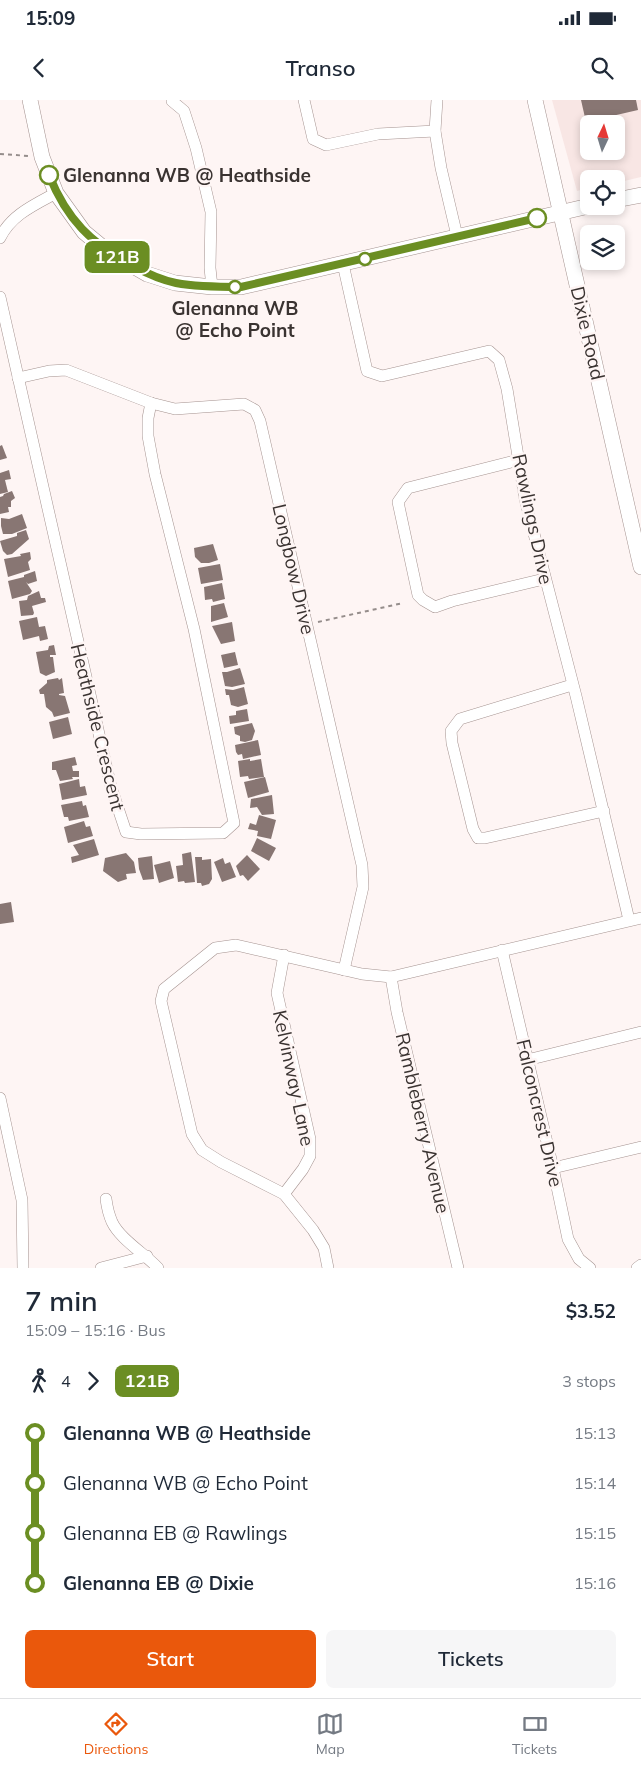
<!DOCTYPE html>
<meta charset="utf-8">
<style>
:root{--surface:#fff;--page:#f6f6f7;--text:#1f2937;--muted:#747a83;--line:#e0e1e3;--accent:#ea580c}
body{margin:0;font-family:Mulish,sans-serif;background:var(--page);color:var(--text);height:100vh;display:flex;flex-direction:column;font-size:19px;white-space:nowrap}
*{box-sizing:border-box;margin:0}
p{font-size:16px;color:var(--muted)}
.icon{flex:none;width:28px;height:28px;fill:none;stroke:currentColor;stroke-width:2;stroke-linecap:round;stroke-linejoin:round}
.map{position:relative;height:1168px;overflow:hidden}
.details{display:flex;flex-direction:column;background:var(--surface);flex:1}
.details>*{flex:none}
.badge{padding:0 10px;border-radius:8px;font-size:18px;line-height:32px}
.needle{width:32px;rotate:4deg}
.fabs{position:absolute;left:580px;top:15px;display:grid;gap:10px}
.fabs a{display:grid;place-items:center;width:45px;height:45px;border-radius:8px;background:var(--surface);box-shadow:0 2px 8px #0003;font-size:25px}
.map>.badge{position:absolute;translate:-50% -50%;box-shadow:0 0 0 2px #fff}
.legs{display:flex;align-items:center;gap:8px;height:55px;padding:0 25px;font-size:16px}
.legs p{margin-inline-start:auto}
.headline{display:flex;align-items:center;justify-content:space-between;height:85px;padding:0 25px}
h1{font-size:28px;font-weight:600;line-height:38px}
.action{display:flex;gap:10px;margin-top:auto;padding:10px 25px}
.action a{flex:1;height:58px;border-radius:8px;background:var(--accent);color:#fff;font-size:20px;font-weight:600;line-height:58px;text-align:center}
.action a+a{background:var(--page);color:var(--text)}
ul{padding:0 25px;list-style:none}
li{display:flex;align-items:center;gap:18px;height:50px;font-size:19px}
li i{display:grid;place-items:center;width:8px;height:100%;margin:0 6px;background:currentColor}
li i::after{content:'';width:12px;height:12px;margin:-6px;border:4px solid;border-radius:50%;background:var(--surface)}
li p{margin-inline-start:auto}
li:first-child i{background:linear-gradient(#0000 50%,currentColor 0)}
li:last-child i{background:linear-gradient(currentColor 50%,#0000 0)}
.status{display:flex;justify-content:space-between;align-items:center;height:35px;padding:0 25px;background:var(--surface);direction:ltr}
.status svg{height:14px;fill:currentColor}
header{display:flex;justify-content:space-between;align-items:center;height:65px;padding:0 25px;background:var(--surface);font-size:22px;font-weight:600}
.menu{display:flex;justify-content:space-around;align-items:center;height:70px;border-top:1px solid var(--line);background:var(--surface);font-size:14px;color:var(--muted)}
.menu a{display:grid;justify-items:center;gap:2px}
.menu .selected{color:var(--accent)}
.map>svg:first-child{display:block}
.built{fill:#f8e6e4;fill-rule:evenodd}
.building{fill:#887673}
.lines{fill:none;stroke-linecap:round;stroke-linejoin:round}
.street-casing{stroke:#a59390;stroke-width:12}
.secondary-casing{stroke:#a59390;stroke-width:16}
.path{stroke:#958d8b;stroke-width:2;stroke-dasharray:4 4;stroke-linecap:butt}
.street{stroke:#fff;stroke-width:11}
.secondary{stroke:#fff;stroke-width:15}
.line-1-casing{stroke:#fff;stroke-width:11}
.line-1{stroke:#6b8e23;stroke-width:8}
.stop-1-dot{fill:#fff;stroke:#6b8e23;stroke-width:2.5}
.labels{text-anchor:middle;stroke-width:5;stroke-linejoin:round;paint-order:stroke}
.stop-label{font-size:19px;font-weight:bold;fill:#3a3331;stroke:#fef5f4;text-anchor:start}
.street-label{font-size:19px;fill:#3a3331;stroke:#fef5f4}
</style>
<div class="status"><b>15:09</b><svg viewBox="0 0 49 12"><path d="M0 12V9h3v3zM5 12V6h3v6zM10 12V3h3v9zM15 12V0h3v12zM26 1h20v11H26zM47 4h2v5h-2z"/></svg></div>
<header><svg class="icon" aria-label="back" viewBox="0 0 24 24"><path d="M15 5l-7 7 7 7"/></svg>Transo<svg class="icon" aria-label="search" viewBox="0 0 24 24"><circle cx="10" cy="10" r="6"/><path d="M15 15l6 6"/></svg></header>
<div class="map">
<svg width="641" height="1168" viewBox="0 0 641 1168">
<rect width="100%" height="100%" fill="#fef5f4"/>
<path class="built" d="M552,0h89v77l-25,6v-4h-27v9l-12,3zM589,24h27v27h-27z"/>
<g class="building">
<path d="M581,0h55l2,10 -52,12z"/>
<path d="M2,345l5,13 -7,2v-14z"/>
<path d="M9,370l2,9 -6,1 3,12 -8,2v-21z"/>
<path d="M12,391l3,7 -4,3v6h-3l1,5 -9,2v-17l3,-1 1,-2z"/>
<path d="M22,414l5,14 -15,6h-9l-2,-8v-8l8,1z"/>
<path d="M26,430l3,9 -17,15 -5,1 -4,-4 -3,-10 17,-5v-3z"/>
<path d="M213,444l5,16 -9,3h-8l-6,-6 -1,-9z"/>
<path d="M30,452l1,7 -3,3 2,8 -22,7 -4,-18 17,-3 -1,-2z"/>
<path d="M220,464l3,16 -22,4 -3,-16z"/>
<path d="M35,471l2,10 -9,3 -2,-2 6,9 -2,3 -18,5 -4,-18 16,-4v-2z"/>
<path d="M222,483l3,16 -12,3 -1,-3 -7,1 -1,-13z"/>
<path d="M39,491l2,7h4l1,4 -14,4 2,7 -1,2 -12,1 -2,-15 8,-1 1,-4z"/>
<path d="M224,503l4,14 -17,5v-16z"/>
<path d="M37,517l2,10 6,-1 3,13 -8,2 -1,-5 -16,4 -4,-19z"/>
<path d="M232,522l3,19 -14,3 -9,-18z"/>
<path d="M54,545l2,10h-6v2h3l2,15 -9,4 -6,-3 -4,-21 12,-2 1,-4z"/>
<path d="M235,552l3,13 -14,3 -3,-13z"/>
<path d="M240,568l5,16 -13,3 -7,-1 -3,-14h5z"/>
<path d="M58,578l1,2 3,-2 2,15 -5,1v1l6,1 5,17 -16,4 -2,-5 -6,-5 -2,-13h-4l-1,-4 8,-7v-3z"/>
<path d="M244,587l4,17 -10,3 -7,-2 -2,-10h-3l-1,-6 8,1z"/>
<path d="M247,609l2,12 -19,3 -1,-8 7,-1v-4z"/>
<path d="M68,617l4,17 -19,5 -4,-17z"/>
<path d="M252,623l3,8 -3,9 -7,2 -5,-1v-5l-5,-2 -1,-7z"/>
<path d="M258,640l3,15 -18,4 -1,-5 -4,1 -2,-3 -1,-7z"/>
<path d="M75,657l2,8 -5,1 1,5h6v6h-7l1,2 -13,2 -4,-11h-4v-8z"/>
<path d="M250,659v2l11,-2 3,18 -15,2 -1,-3 -8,1 -2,-16z"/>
<path d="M265,677l4,15 -21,6 -4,-16z"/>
<path d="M79,679l1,8 5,-1 2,9 -25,5 -3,-16z"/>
<path d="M272,695l2,19 -12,1 -5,-8 -7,1 1,-9z"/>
<path d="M82,701l1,5 3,-1 3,12 -20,4 -1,-4h-4l-3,-12z"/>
<path d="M259,715l17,5 -5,19 -14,-3 1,-5 -10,-2 2,-6 6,2z"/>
<path d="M84,721l2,6 4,-1 3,10 -25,7 -4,-16z"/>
<path d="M257,738l19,10 -7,13 -18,-10z"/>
<path d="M94,739l5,16 -27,8 -1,-6 8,-2 -6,-10z"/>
<path d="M191,752l4,30 -10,1 -1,-2 -6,1 -2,-16 7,-1 -1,-11z"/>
<path d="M126,753l8,9 2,11 -10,1 1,5 -9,3 -15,-11 2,-13z"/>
<path d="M247,755l13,14 -12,12 -5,-6 -3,1 -4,-10z"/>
<path d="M152,756l2,23 -11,1 -4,-11 -1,-11z"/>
<path d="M195,757h7v3l9,-1 1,20 -3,5 -7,2 -1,-3h-4z"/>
<path d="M223,758l2,6 5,-2 6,15 -14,5 -8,-20z"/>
<path d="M170,761l4,17 -15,5 -5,-18z"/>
<path d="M11,802l3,20 -14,2v-20z"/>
</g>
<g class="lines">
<defs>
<g id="street">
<path d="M304,0l9,39 13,6 52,-11 57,-3"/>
<path d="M437,0l-2,31 6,37 16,68"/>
<path d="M172,1l12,10 12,37 15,64 -1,56 2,19"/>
<path d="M0,138c11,-23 34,-33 56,-45"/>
<path d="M343,164l24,107 15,5 107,-25 10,9 8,29 18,110 51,197 53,224"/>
<path d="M0,197l111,490 15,45 15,2 82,-1 11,-10 -40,-194 -39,-155 -7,-38v-18l3,-15"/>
<path d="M18,278l31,-7 17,-1 85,33 24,6 69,-5 11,6 5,11 102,444 1,22 -19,83"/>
<path d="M519,360l-111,28 -10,14 20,93 5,5 12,7 17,-6 92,-22"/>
<path d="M572,585l-112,34 -9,12 1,12 21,86 5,9h7l119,-27"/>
<path d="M502,850l51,218 15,71 11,20 11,9"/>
<path d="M284,855l-7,38 33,146v17l-7,13 -19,25"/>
<path d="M391,877l6,35 61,256"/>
<path d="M527,960l114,-28"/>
<path d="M0,998l22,102 1,68"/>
<path d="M553,1068l88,-21"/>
<path d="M106,1099c1,8 3,16 6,23 8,17 33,32 46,46"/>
<path d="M101,1168l46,-12"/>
<path d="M328,1168l-4,-20 -11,-18 -29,-36 -63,-32 -19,-12 -10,-16 -31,-133 3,-12 51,-41 21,-3 126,29 29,3 250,-59"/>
<path d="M637,1168l4,-3"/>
</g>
<g id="secondary">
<path d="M30,0l12,57 14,36 28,39 23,19 40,23 28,9 37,4h29l348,-81"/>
<path d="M535,0l106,467"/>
<path d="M616,100l25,-5"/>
</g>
</defs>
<use href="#street" class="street-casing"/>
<use href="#secondary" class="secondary-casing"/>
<g class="path">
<path d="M0,54l29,2"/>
<path d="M318,522l85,-19"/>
</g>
<use href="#street" class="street"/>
<use href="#secondary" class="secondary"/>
</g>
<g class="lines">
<defs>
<path id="line-1" d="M49,75c18,45 42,68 84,91 13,7 28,14 43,17 21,4 43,4 65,4l296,-69"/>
</defs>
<use href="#line-1" class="line-1-casing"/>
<use href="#line-1" class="line-1"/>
</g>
<g class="stop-1-dot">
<circle cx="49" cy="75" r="9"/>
<circle cx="537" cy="118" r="9"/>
<circle cx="365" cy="159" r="6"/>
<circle cx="235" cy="187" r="6"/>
</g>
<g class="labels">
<g class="stop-label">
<text x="63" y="82">Glenanna WB @ Heathside</text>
<text x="235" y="215" text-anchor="middle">Glenanna WB<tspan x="235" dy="22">@ Echo Point</tspan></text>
</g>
<g class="street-label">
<text transform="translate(588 233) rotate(77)" y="7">Dixie Road</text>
<text transform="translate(533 419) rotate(78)" y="7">Rawlings Drive</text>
<text transform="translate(294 469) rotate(77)" y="7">Longbow Drive</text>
<text transform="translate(98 627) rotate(76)" y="7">Heathside Crescent</text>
<text transform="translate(294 978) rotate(78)" y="7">Kelvinway Lane</text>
<text transform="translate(540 1013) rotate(77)" y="7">Falconcrest Drive</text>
<text transform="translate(423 1023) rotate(77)" y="7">Rambleberry Avenue</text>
</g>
</g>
</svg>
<div class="fabs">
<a><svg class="needle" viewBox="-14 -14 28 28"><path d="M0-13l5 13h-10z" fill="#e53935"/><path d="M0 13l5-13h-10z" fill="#747a83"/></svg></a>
<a><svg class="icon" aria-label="locate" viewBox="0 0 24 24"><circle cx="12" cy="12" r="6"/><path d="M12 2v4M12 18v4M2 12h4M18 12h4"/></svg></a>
<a><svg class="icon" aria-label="layers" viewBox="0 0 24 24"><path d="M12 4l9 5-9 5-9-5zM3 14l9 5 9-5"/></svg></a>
</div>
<b class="badge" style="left:117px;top:157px;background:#6b8e23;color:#fff">121B</b>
</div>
<section class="details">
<div class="headline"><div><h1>7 min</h1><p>15:09 – 15:16 · Bus</p></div><b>$3.52</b></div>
<div class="legs"><svg class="icon" aria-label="walk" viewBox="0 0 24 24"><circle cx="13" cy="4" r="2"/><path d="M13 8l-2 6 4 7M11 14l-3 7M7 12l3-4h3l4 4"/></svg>4<svg class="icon" aria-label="forward" viewBox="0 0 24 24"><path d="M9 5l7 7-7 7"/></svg><b class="badge" style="background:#6b8e23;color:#fff">121B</b><p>3 stops</p></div>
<ul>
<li><i style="color:#6b8e23"></i><b>Glenanna WB @ Heathside</b><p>15:13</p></li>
<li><i style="color:#6b8e23"></i><span>Glenanna WB @ Echo Point</span><p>15:14</p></li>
<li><i style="color:#6b8e23"></i><span>Glenanna EB @ Rawlings</span><p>15:15</p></li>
<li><i style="color:#6b8e23"></i><b>Glenanna EB @ Dixie</b><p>15:16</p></li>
</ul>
<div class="action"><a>Start</a><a>Tickets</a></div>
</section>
<nav class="menu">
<a class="selected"><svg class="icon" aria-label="directions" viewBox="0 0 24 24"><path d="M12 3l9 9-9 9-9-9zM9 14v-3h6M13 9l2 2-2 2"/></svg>Directions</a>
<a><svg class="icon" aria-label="map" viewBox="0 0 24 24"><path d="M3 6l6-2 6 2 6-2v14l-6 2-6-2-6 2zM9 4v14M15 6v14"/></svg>Map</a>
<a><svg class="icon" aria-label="tickets" viewBox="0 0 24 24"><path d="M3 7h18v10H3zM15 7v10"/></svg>Tickets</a>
</nav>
